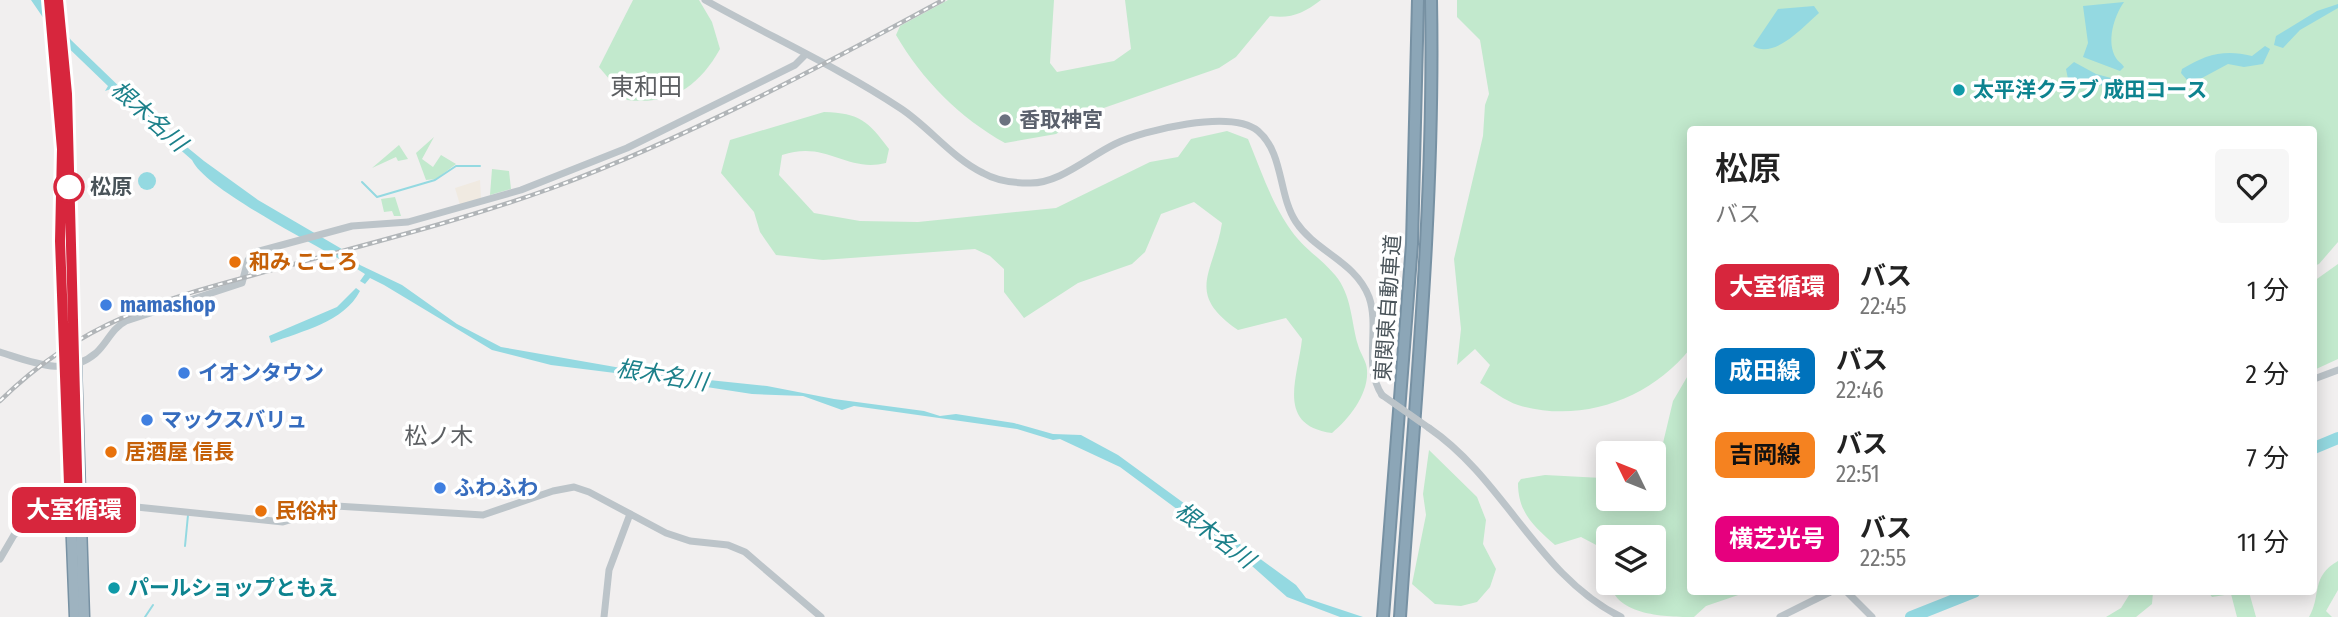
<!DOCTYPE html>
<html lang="ja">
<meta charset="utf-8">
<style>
:root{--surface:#fff;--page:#f6f6f6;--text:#222;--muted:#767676}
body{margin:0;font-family:"Fira Sans Condensed","Noto Sans JP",sans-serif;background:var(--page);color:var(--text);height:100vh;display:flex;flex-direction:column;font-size:26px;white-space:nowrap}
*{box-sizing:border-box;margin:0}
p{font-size:23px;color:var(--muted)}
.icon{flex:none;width:38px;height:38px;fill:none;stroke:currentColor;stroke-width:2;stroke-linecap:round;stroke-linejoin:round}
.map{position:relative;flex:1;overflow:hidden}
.details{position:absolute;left:1687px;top:126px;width:630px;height:469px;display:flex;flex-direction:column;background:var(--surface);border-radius:7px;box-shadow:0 4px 18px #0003}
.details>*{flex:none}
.badge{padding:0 14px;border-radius:10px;font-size:24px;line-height:46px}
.needle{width:46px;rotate:313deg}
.tools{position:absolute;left:1596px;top:441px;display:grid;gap:14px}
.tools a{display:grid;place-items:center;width:70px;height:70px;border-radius:7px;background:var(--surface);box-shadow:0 4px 18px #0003;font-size:35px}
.map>.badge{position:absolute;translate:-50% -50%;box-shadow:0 0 0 4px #fff}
.round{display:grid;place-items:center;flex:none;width:74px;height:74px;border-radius:7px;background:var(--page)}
.overview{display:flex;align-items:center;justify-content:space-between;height:119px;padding:0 28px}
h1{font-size:33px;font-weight:600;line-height:52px}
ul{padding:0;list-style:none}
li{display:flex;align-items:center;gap:21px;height:84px;padding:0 28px}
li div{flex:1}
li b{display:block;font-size:26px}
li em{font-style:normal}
li .badge{min-width:77px;font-weight:700;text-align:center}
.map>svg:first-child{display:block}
.green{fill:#c2e9cd}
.sand{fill:#f0eae1}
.water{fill:#94d9e1}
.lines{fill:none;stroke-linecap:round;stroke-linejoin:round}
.stream{stroke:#94d9e1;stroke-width:2}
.river{stroke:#94d9e1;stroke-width:12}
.trunk-casing{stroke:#7791a3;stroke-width:13}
.motorway-casing{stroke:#7791a3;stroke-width:14}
.tertiary{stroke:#bcc4c9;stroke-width:7}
.trunk{stroke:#9eb3c0;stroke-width:10}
.motorway{stroke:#8ca6b7;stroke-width:10}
.rail-casing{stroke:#b1b5b8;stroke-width:4.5}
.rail{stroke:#fff;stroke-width:2;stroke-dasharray:5;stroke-linecap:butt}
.tertiary-bridge{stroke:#bcc4c9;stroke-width:7}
.line-casing{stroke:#fff;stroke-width:16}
.line{stroke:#d7263d;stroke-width:10}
.culture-dot{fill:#0f9aa8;stroke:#fff;stroke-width:2.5}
.worship-dot{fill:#6b7280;stroke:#fff;stroke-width:2.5}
.stop-dot{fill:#fff;stroke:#d7263d;stroke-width:3.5}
.food-dot{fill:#e8710a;stroke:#fff;stroke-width:2.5}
.shop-dot{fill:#3f7fe0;stroke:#fff;stroke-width:2.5}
.labels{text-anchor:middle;stroke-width:7;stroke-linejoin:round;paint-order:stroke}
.culture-label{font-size:21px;font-weight:bold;fill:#0d838f;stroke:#fff;text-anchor:start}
.worship-label{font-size:21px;font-weight:bold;fill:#5b616d;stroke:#fff;text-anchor:start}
.stop-label{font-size:21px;font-weight:bold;fill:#495359;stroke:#fff;text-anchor:start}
.food-label{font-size:21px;font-weight:bold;fill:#c56008;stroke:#fff;text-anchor:start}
.shop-label{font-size:21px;font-weight:bold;fill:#366cbe;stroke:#fff;text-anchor:start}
.street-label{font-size:21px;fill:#495359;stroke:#fff}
.water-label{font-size:23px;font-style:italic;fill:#1c808a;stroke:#fff}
.neighbourhood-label{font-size:23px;fill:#5c5f62;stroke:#fff}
.quarter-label{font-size:24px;fill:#5c5f62;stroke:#fff}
</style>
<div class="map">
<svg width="2338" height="617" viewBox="0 0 2338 617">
<rect width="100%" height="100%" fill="#f1efef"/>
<g class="green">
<path d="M633,0h66l13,22 8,27c-22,39 -50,56 -93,51l-28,-33z"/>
<path d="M948,0h106l-4,63 7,9 57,-11 17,-12 -6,-49h196c-17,13 -30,19 -51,16l-34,41 -17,11 -124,43 -39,23 -51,9c-45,-25 -83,-63 -109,-108l4,-9z"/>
<path d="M1457,0h881v242l-19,22 -5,2v-136h-624v219c-40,50 -109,75 -172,56 -13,-4 -26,-15 -38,-22l10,-18 -15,-16 -18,16 4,-36 -7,-70 29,-123 2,-31 4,-11 -9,-54 -23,-23z"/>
<path d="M824,112c36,1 44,9 65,37l-3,14c-40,10 -59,-23 -104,-8l-3,20 35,38 46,8 58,1 138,-14 94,-46 28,-5 13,-18 36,-8 21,8c12,29 22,60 40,87 15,23 32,31 47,49 17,20 16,47 23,70 2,8 9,17 9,25 2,24 -18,49 -35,63 -57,-8 -34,-55 -30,-94l-16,-21 -48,12c-54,-37 -24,-57 -16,-107l-28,-21 -33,12 -16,38 -13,12 -54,19 -54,35 -20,-26v-23l-14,-13 -15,-7 -152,11 -47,-5 -16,-23 -6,-20 -33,-39 9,-33z"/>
<path d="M434,137l-12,22 11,8 8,-12 15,9 -20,15 -10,1 -10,-27z"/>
<path d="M399,145l9,14 -10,2 -2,-4 -24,11z"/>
<path d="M492,169l17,2 2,18 -21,6z"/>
<path d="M395,197l6,19h-7l-2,-5 -8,1 -3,-13z"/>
<path d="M2338,264v95l-24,11v-89z"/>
<path d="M1690,372v220h57l-41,14 -12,11c-27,0 -78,-1 -84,-34h44v-46h-46v32l-8,-22 -19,-10 -26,8c-21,-19 -37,-32 -37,-62l3,-4 24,-4 57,3 6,4v17h46v-36l9,-20 10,-42z"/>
<path d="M1429,450l48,47 9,23 -3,24 13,25 -6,18 -13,15 -16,4 -26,-2 -23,-20 14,-69 -3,-21z"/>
<path d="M2338,561v29l-12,21 6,6h-23c13,-22 1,-40 29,-56z"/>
<path d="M2131,592h22l-1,12 -16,13h-30l15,-9z"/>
<path d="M2208,592h41l7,25h-19l-6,-23 -19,3z"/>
</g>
<path class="sand" d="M480,180l1,18 -21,7 -5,-17z"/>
<g class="water">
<path d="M31,0h13l27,40 84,81 49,40 54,39 89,52 13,13 42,20 55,39 44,23 160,28 106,11 67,13 90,12 16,5 16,-2 58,9 39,11 28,1 37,20 178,130 10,13 57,19h-23l-53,-20 -44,-39 -123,-91 -60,-28 -7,1 -36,-11 -163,-23 -12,4 -39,-14 -51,-2 -130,-20 -6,4 -1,-5 -64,-8 -59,-15 -108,-65 -14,-7 -5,6 -5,-3 5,-7c-36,-23 -159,-83 -173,-114l-81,-71 -6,2 3,-5 -53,-51z"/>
<path d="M2124,2c-10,14 -18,40 -8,56 2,4 6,5 8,9l-4,4 -37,-14 5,-14 -5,-37z"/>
<path d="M2338,4v4l-38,22 -17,18 -9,-3 2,-9 41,-25z"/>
<path d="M1814,6l5,7c-15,13 -45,47 -66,33l25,-37z"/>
<path d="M2265,46l5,3 -7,15 -19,3 -16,-3 -26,14 -15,2 -6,-7 1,-4c24,-15 43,-20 70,-13z"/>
<path d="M2074,62l22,12 34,9 2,17 -25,-8 -6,-7 -8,2 -25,-8 -2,-10z"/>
<circle cx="147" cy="181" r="9"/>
<path d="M356,288l4,3c-16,31 -58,40 -89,52l-2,-7 68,-29z"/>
</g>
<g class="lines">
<g class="stream">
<path d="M362,182l15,15 58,-17 21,-14h24"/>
<path d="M185,546l3,-31"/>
<path d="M145,617l8,-12"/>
</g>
<g class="river">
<path d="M2314,448l24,-10"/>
<path d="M1911,617l63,-25"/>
</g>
<defs>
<g id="trunk">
<path d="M49,0l13,149 -2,92 15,376"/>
<path d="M58,0l9,94 3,174 6,97 8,252"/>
</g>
<g id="motorway">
<path d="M1383,617l29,-373 6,-244"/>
<path d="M1400,617c14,-205 35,-411 31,-617"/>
</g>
</defs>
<use href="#trunk" class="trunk-casing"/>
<use href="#motorway" class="motorway-casing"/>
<g class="tertiary">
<path d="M705,0c64,36 133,67 195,108 28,18 52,50 83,65 14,8 30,10 46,10 30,1 59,-26 86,-39 29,-14 116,-35 143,-13 26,22 20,64 38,91 20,30 59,39 73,75 11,31 -6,70 13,98"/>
<path d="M0,352c32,10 67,26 96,1 12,-11 15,-24 30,-32l116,-38 6,-23 8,-8 96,-26 56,-4 113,-32 106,-42 168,-83 10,-10"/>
<path d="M2314,379l24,-9"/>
<path d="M1429,428c76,52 109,148 192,189"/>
<path d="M0,559l14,-24 20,-17 73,-14 176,18 53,-16 147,9 70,-24 21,-4 15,5 77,41 24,8 38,4 17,7 76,65"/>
<path d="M1847,592l25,25"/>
<path d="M604,617l5,-47 21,-56"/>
<path d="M1780,617l50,-25"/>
</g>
<use href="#trunk" class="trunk"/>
<use href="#motorway" class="motorway"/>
<defs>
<path id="rail" d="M0,401c89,-88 181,-106 298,-138 85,-23 171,-45 254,-75 135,-50 264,-119 391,-188"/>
</defs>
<use href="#rail" class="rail-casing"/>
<use href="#rail" class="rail"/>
<path class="tertiary-bridge" d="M1382,395l47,33"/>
</g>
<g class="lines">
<defs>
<path id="line" d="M49,0l13,149 -2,92 10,270 8,-2 -11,-415 -9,-94"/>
</defs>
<use href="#line" class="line-casing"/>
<use href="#line" class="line"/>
</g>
<g class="culture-dot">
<circle cx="1959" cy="90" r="7"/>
<circle cx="114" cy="588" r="7"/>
</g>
<circle class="worship-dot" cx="1005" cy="120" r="7"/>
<circle class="stop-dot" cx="69" cy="187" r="14"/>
<g class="food-dot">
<circle cx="235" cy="262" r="7"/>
<circle cx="111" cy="452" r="7"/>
<circle cx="261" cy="511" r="7"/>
</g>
<g class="shop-dot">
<circle cx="106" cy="305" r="7"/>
<circle cx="184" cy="373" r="7"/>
<circle cx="147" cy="420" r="7"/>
<circle cx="440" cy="488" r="7"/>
</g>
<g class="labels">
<g class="culture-label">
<text x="1973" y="97">太平洋クラブ 成田コース</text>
<text x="128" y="595">パールショップともえ</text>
</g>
<g class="worship-label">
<text x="1019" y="127">香取神宮</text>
</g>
<g class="stop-label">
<text x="90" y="194">松原</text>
</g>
<g class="food-label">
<text x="249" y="269">和み こころ</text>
<text x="125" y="459">居酒屋 信長</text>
<text x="275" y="518">民俗村</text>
</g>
<g class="shop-label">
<text x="120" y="312">mamashop</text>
<text x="198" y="380">イオンタウン</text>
<text x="161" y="427">マックスバリュ</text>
<text x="454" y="495">ふわふわ</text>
</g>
<g class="street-label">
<text transform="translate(1388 308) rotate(-86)" y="7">東関東自動車道</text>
</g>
<g class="water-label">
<text transform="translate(149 116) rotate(42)" y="8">根木名川</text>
<text transform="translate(662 375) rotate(9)" y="8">根木名川</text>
<text transform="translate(1215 535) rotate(37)" y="8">根木名川</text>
</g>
<g class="neighbourhood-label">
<text x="439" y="444">松ノ木</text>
</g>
<g class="quarter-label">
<text x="646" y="95">東和田</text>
</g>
</g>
</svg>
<div class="tools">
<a><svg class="needle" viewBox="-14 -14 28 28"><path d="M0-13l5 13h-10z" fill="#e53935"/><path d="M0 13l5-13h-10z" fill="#767676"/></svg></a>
<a><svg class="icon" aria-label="layers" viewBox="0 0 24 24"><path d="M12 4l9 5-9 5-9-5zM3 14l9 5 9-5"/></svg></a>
</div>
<b class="badge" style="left:74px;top:510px;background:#d7263d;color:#fff">大室循環</b>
<section class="details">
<div class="overview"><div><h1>松原</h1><p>バス</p></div><a class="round"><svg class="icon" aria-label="heart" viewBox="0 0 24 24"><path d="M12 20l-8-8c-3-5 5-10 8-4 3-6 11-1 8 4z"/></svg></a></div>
<ul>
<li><span class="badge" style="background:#d7263d;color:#fff">大室循環</span><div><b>バス</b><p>22:45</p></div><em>1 分</em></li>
<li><span class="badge" style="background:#0072bc;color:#fff">成田線</span><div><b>バス</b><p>22:46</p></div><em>2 分</em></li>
<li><span class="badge" style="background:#f58220;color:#111">吉岡線</span><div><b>バス</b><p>22:51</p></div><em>7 分</em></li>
<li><span class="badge" style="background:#e6007e;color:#fff">横芝光号</span><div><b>バス</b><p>22:55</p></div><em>11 分</em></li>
</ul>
</section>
</div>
